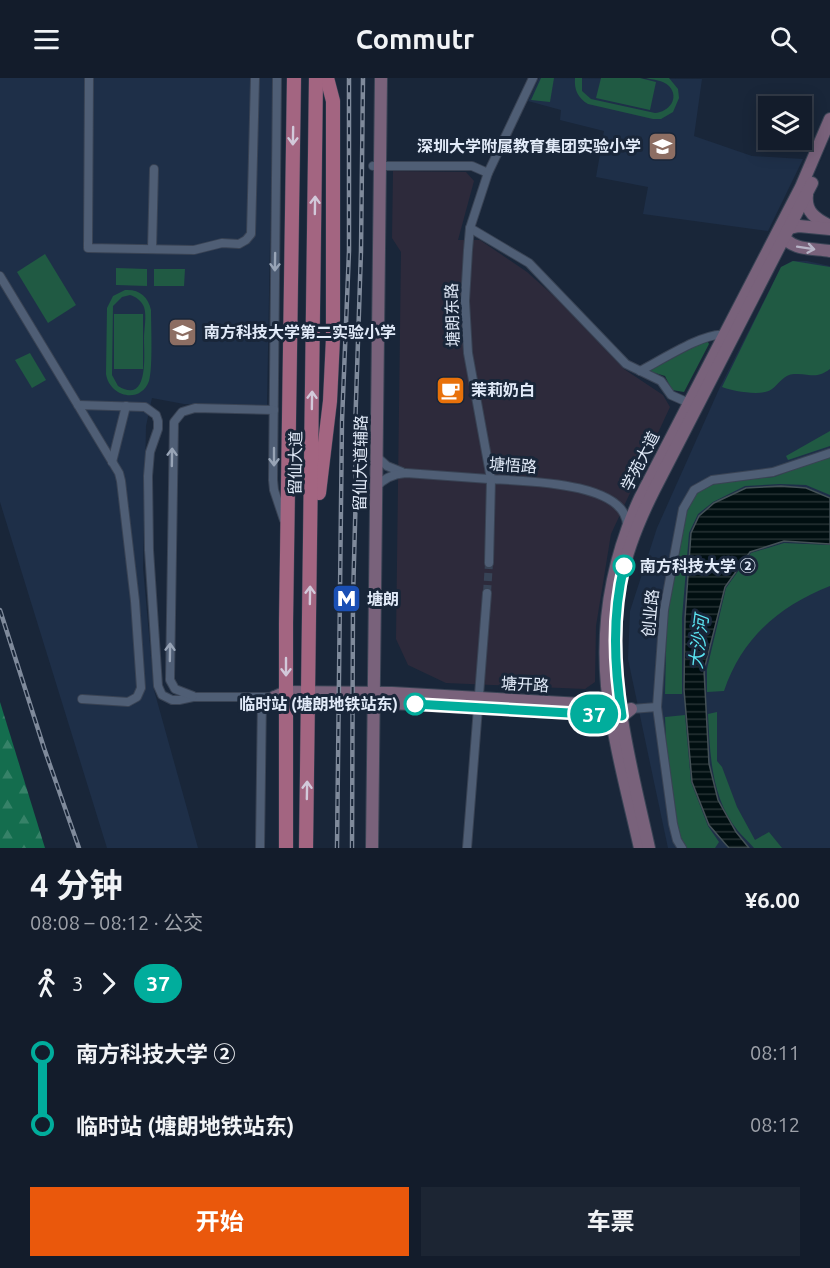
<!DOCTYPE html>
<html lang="zh">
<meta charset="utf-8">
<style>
:root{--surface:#131c2b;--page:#1c2533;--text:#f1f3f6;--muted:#9da1a9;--line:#323a47;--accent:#ea580c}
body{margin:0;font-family:Ubuntu,"Noto Sans SC",sans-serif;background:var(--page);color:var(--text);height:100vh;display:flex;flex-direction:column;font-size:22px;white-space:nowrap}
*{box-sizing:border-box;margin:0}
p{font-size:20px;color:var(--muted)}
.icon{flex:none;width:33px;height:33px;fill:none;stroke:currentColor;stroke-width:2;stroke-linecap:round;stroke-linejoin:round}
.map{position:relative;height:770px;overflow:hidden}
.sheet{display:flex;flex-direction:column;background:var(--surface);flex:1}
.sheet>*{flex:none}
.badge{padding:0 12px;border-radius:20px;font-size:21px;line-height:39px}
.fabs{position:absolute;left:758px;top:18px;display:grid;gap:12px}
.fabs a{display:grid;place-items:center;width:54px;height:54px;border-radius:0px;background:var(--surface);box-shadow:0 3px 15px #0003,0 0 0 2px var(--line);font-size:30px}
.map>.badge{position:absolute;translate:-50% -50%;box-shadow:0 0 0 3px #fff}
.legs{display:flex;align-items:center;gap:9px;height:66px;padding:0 30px;font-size:20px}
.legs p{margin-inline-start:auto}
.overview{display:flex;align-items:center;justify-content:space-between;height:102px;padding:0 30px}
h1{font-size:33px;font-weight:700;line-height:45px}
.primary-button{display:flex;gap:12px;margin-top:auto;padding:12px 30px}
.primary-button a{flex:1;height:69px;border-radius:0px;background:var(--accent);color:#fff;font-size:24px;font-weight:700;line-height:69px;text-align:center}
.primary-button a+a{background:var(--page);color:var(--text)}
ul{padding:0 30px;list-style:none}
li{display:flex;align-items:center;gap:21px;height:72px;font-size:22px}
li i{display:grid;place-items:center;width:9px;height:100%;margin:0 8px;background:currentColor}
li i::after{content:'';width:15px;height:15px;margin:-8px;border:4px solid;border-radius:50%;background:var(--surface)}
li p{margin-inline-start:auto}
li:first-child i{background:linear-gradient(#0000 50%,currentColor 0)}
li:last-child i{background:linear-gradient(currentColor 50%,#0000 0)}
header{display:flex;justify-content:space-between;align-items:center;height:78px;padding:0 30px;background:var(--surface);font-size:27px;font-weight:700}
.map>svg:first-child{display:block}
.commercial{fill:#2d2a3b}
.built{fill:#1e2f48}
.green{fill:#205a43;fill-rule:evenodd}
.forest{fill:url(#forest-firs)}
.water{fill:url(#water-rules);stroke:#445156;stroke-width:1.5}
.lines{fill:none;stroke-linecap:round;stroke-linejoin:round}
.street-tunnel{stroke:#374356;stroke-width:8;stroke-dasharray:8 4;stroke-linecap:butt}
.street-casing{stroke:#394354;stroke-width:10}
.secondary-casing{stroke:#394354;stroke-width:14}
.primary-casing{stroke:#394354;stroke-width:15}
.street{stroke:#4f5e75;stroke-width:8}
.secondary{stroke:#79627b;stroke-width:12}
.primary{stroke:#a36581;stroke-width:14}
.rail-casing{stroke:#7f8a9b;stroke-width:4.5}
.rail{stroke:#192639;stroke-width:2;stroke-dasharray:7;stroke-linecap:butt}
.oneway{stroke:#d2c9da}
.oneway2{stroke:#b7b4c6}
.oneway3{stroke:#98a4b6}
.line-1-casing{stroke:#fff;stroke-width:14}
.line-1{stroke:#01ad9c;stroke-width:9}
.stop-1-dot{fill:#fff;stroke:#01ad9c;stroke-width:3}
.labels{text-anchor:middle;stroke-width:6;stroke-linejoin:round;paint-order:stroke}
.poi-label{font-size:16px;font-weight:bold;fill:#e1eaf8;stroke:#192639;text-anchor:start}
.street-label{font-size:16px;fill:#e1eaf8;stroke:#192639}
.stop-label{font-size:16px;font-weight:bold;fill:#e1eaf8;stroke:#192639;text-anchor:start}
.water-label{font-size:18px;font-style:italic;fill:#5ae4f2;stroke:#192639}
</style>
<header><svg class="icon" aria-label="menu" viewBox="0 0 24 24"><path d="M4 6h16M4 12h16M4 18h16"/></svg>Commutr<svg class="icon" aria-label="search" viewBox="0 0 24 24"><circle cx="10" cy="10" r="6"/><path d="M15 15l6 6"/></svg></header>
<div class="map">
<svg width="830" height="770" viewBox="0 0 830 770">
<defs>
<pattern id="forest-firs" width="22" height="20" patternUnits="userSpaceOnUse" patternTransform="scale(1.5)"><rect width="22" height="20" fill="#146d4e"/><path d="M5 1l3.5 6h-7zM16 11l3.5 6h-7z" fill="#368268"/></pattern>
<pattern id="water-rules" width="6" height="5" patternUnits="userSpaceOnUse" patternTransform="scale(1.5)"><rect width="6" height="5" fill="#010f11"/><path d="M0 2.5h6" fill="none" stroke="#263234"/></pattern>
</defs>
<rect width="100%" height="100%" fill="#192639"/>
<path class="commercial" d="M393,93l73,1 8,9 -16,59h22l47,32 28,25 69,72 39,26 7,12 -59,127 -15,92 -1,56 -10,7 -139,-6 -38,-18 -12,-26 5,-387 -9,-14z"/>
<g class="built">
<path d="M0,0h273l-6,327 -83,-1 -32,-6 -6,28 -3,142 11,122 44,158h-91l-107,-346z"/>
<path d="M539,0l163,1 -8,57 58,20 51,3 -35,72 -125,-17 5,-27 -52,-10 8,-46 -44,-11 1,-10 -33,-9z"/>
<path d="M792,183h15l23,5v582h-162l-40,-189 2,-48 27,-83 63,-141 61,-120z"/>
</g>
<g class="green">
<path d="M541,0h13l-4,24 -19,-2z"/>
<path d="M575,0h7v13l9,8 64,14c14,-1 25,-15 14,-27 -6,-6 -16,-6 -23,-8h23l9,11 1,9 -6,14 -12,7h-8l-65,-15c-10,-6 -14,-14 -13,-26z"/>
<path d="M601,0h39l16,4 -6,28 -54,-12z"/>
<path d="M45,176l31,51 -28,18 -31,-51z"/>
<path d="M793,183l37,6v102c-15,11 -19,4 -36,5 -10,0 -15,10 -22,15 -9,8 -40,2 -50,-2l59,-120z"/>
<path d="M116,190l31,1v17l-31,-1z"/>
<path d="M154,191h31l-1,17h-30z"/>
<path d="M125,212c14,-1 23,6 26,20 0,15 2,58 -2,71 -9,24 -40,15 -43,-7l1,-66 6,-12zM130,217c6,2 11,5 14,12 3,9 0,22 0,32 0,17 5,66 -26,47l-6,-11 1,-69 9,-9z"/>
<rect x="114" y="236" width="29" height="55"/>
<path d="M707,262l2,4 -25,48 -12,-2 -7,-14 -16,-5z"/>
<path d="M30,275l16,27 -14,8 -17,-28z"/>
<path d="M830,353v15l-42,14 -2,-4z"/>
<path d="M830,378v39l-24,-10 -26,-1 -35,2 -32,16 -15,12 -9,19 -7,85v76h-17l2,-84 19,-101 10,-17 16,-10 62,-5z"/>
<path d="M784,465l46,2v41c-50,20 -88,51 -106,105l-17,1v-23l19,-81 25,-35z"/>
<path d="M717,634v49l5,6 15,40 18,33 14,-8 13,16h-28c-5,-6 -11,-11 -16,-17 -27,-33 -28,-77 -30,-117z"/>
<path d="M685,637l6,67 17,44 11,16 -4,6h-30l-5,-9 -12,-57 -3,-65z"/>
</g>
<path class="forest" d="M0,624l45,146h-45z"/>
<path class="water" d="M781,408l25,2 24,10v46l-46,-3 -34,11 -25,35 -21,83 5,94 9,36 18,32 13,16h-20l-20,-23 -17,-43 -8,-92 1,-72 6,-85 8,-17 15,-13 32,-15z"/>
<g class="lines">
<path class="street-tunnel" d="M487,515l2,-30"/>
<defs>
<g id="street">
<path d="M89,0l-1,170 106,2 28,-7 17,1 7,-4 5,-6 4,-156"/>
<path d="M277,0l-4,402 1,10 10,30"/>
<path d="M373,88h99l16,7"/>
<path d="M470,150l59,35 97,101 35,17 10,14 18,8"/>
<path d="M152,171l2,-80"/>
<path d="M0,198l119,197 2,8 14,120 6,87 -4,9 -9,5 -46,-3"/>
<path d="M640,293c18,-9 66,-40 84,-36"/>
<path d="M78,327l67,2 11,8 2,6v8l-8,23 -2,24 1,74 9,136 4,9 10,5h7l14,-3h81"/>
<path d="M376,378l11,10 15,6"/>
<path d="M112,384l14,-56"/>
<path d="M376,410c7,-10 17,-14 30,-15 27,2 55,4 83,6 31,2 140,2 138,48"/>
<path d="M489,485l2,-84 -23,-126 -3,-52 3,-51 2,-22 18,-55 45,-95"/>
<path d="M193,618l-18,-7 -5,-9 4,-258 8,-10 13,-4 79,2"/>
<path d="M631,631l26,-2"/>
<path d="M260,770l2,-151"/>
<path d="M467,770l20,-255"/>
<path d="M682,770l-5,-8 -4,-16 -16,-117 7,-97 19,-101 11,-19 18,-10 61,-8 57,-19"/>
</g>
<g id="secondary">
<path d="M807,117c-2,17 9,24 23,31"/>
<path d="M785,151l14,-3 31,3"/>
<path d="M780,155c12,18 31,15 50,18"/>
<path d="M277,618l9,-4 106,1 224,13"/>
<path d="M274,619l12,4 105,2 231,13 9,-7"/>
<path d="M372,770l9,-770"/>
<path d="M640,770c-12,-53 -27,-108 -33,-162 -6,-66 6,-129 33,-188l161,-311 29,-68"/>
<path d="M649,770c-19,-87 -46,-179 -28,-268 6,-32 19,-62 33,-90l158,-307"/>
</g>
<g id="primary">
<path d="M319,415l11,-92 3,-63v-237l-6,-23"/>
<path d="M286,770v-225l8,-545"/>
<path d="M306,770l10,-770"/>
</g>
</defs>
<use href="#street" class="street-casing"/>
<use href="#secondary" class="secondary-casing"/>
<use href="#primary" class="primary-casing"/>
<use href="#street" class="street"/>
<use href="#secondary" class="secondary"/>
<use href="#primary" class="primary"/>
<defs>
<g id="rail">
<path d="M0,532l44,138 35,100"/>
<path d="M337,770l5,-427 7,-170v-173"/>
<path d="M352,770l1,-250 3,-110 -1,-57 6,-180 2,-173"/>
</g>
</defs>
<use href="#rail" class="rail-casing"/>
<use href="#rail" class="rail"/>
</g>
<defs><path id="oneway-shaft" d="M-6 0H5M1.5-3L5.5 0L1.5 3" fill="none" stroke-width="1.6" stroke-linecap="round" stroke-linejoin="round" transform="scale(1.5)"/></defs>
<g class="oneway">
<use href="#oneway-shaft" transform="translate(293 58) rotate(91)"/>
<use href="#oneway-shaft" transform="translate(315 127) rotate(-89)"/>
<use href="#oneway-shaft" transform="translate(312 322) rotate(-89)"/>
<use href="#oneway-shaft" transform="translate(310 517) rotate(-89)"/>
<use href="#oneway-shaft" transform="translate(286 589) rotate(90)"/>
<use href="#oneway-shaft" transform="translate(307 712) rotate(-89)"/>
</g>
<use class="oneway2" href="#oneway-shaft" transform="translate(806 170) rotate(9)"/>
<g class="oneway3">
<use href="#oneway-shaft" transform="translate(275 184) rotate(91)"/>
<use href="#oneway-shaft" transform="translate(172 379) rotate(-89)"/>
<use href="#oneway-shaft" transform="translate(274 379) rotate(90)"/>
<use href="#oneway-shaft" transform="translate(170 574) rotate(-89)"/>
</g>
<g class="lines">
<defs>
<path id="line-1" d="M415,626l207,12c-8,-51 -10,-100 2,-150"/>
</defs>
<use href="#line-1" class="line-1-casing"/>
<use href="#line-1" class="line-1"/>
</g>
<defs>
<symbol id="school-square" viewBox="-11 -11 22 22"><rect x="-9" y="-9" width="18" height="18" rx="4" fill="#8d6e63" stroke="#192639"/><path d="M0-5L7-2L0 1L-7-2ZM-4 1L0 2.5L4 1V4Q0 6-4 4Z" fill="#fff"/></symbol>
<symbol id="cafe-square" viewBox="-11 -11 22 22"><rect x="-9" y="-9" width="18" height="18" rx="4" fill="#e8710a" stroke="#192639"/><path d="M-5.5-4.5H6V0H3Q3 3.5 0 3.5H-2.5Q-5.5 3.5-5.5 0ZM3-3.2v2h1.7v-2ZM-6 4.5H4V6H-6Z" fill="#fff"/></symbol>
<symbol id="metro-square" viewBox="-11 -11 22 22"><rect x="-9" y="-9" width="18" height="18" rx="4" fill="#1a4fb4" stroke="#192639"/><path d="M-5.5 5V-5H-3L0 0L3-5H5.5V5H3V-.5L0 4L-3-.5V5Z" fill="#fff"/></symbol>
</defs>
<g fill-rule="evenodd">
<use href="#school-square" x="646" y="52" width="33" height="33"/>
<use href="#school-square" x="166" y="238" width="33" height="33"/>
<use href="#cafe-square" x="434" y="296" width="33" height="33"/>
<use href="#metro-square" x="330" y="504" width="33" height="33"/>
</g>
<g class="stop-1-dot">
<circle cx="624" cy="488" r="10"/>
<circle cx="415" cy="626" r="10"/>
</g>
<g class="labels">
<g class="poi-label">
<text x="641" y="74" text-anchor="end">深圳大学附属教育集团实验小学</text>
<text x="204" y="260">南方科技大学第二实验小学</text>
<text x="471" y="318">茉莉奶白</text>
<text x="367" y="527">塘朗</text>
</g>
<g class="street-label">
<text transform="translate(452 237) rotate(-92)" y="6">塘朗东路</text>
<text transform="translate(640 383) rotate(-63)" y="6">学苑大道</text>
<text transform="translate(295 385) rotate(-89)" y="6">留仙大道</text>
<text transform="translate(360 385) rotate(-89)" y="6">留仙大道辅路</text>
<text transform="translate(513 387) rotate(4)" y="6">塘悟路</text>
<text transform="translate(650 535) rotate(-84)" y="6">创业路</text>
<text transform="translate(525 606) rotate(3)" y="6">塘开路</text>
</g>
<g class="stop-label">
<text x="640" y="494">南方科技大学 ②</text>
<text x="398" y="632" text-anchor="end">临时站 (塘朗地铁站东)</text>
</g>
<g class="water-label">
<text transform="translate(699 564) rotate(-83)" y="6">大沙河</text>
</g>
</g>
</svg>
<div class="fabs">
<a><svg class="icon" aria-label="layers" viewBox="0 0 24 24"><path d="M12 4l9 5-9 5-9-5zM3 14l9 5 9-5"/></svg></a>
</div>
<b class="badge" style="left:594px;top:636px;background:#01ad9c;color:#fff">37</b>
</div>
<section class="sheet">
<div class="overview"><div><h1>4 分钟</h1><p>08:08 – 08:12 · 公交</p></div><b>¥6.00</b></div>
<div class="legs"><svg class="icon" aria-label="walk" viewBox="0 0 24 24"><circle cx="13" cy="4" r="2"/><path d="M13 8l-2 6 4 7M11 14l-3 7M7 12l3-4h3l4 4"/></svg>3<svg class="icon" aria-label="forward" viewBox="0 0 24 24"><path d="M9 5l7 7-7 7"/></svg><b class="badge" style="background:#01ad9c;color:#fff">37</b></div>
<ul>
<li><i style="color:#01ad9c"></i><b>南方科技大学 ②</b><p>08:11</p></li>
<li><i style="color:#01ad9c"></i><b>临时站 (塘朗地铁站东)</b><p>08:12</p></li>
</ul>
<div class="primary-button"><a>开始</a><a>车票</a></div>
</section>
